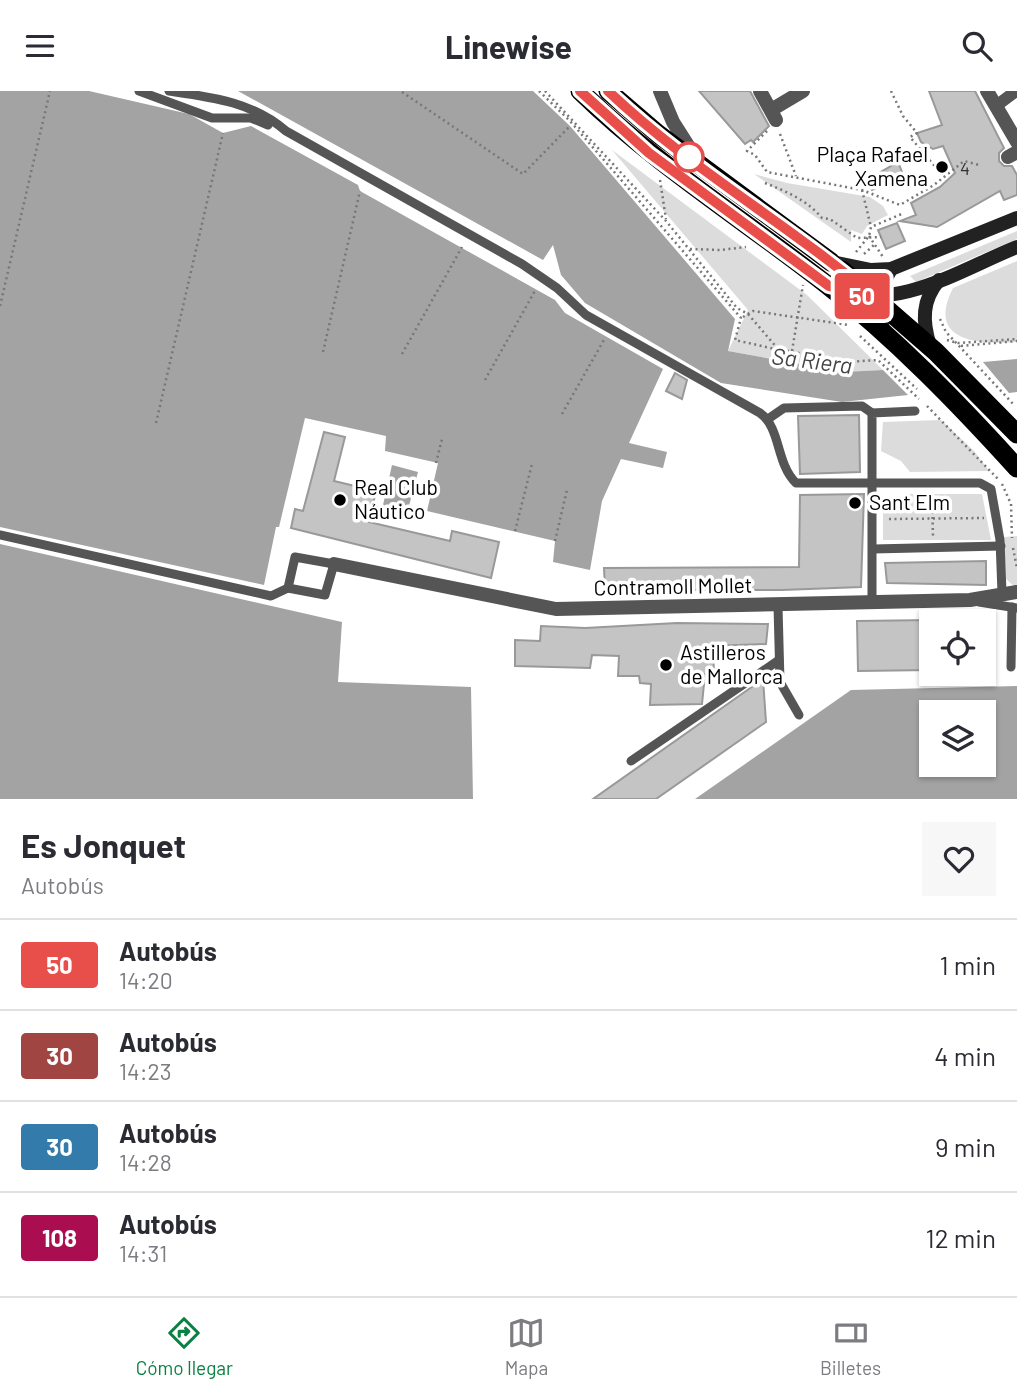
<!DOCTYPE html>
<html lang="es">
<meta charset="utf-8">
<style>
:root{--surface:#fff;--page:#f7f7f7;--text:#2b2b33;--muted:#7c7c81;--line:#e1e1e2;--accent:#0b8043}
body{margin:0;font-family:Barlow,sans-serif;background:var(--page);color:var(--text);height:100vh;display:flex;flex-direction:column;font-size:26px;white-space:nowrap}
*{box-sizing:border-box;margin:0}
p{font-size:23px;color:var(--muted)}
.icon{flex:none;width:38px;height:38px;fill:none;stroke:currentColor;stroke-width:2;stroke-linecap:round;stroke-linejoin:round}
.map{position:relative;height:708px;overflow:hidden}
.panel{display:flex;flex-direction:column;background:var(--surface);flex:1}
.panel>*{flex:none}
.badge{padding:0 14px;border-radius:5px;font-size:24px;line-height:46px}
.controls{position:absolute;left:919px;top:518px;display:grid;gap:14px}
.controls a{display:grid;place-items:center;width:77px;height:77px;border-radius:0px;background:var(--surface);box-shadow:0 2px 5px #0004;font-size:35px}
.map>.badge{position:absolute;translate:-50% -50%;box-shadow:0 0 0 4px #fff}
.round{display:grid;place-items:center;flex:none;width:74px;height:74px;border-radius:0px;background:var(--page)}
.headline{display:flex;align-items:center;justify-content:space-between;height:119px;padding:0 21px}
h1{font-size:33px;font-weight:700;line-height:52px}
ul{padding:0;list-style:none}
li{display:flex;align-items:center;gap:21px;height:91px;padding:0 21px;border-top:2px solid var(--line)}
li div{flex:1}
li b{display:block;font-size:26px}
li em{font-style:normal}
li .badge{min-width:77px;font-weight:700;text-align:center}
header{display:flex;justify-content:space-between;align-items:center;height:91px;padding:0 21px;background:var(--surface);font-size:32px;font-weight:700}
.menu{display:flex;justify-content:space-around;align-items:center;height:98px;border-top:2px solid var(--line);background:var(--surface);font-size:19px;color:var(--muted)}
.menu a{display:grid;justify-items:center;gap:4px}
.menu .on{color:var(--accent)}
.map>svg:first-child{display:block}
.green{fill:#dcdcdc}
.water{fill:#a3a3a3;fill-rule:evenodd}
.building{fill:#c4c4c4;stroke:#999;stroke-width:2}
.lines{fill:none;stroke-linecap:round;stroke-linejoin:round}
.path{stroke:#777;stroke-width:2.5;stroke-dasharray:2 3.5;stroke-linecap:butt}
.service{stroke:#555;stroke-width:9}
.pedestrian{stroke:#555;stroke-width:12}
.minor{stroke:#555;stroke-width:14}
.secondary{stroke:#222;stroke-width:14}
.trunk{stroke:#000;stroke-width:19}
.line-casing{stroke:#fff;stroke-width:16}
.line{stroke:#e84f4a;stroke-width:10}
.stop-dot{fill:#fff;stroke:#e84f4a;stroke-width:3.5}
.poi-dot{fill:#000;stroke:#fff;stroke-width:2.5}
.labels{text-anchor:middle;stroke-width:7;stroke-linejoin:round;paint-order:stroke}
.number-label{font-size:18px;fill:#313131}
.poi-label{font-size:21px;fill:#000;stroke:#fff;text-anchor:start}
.street-label{font-size:21px;fill:#000;stroke:#fff}
.water-label{font-size:23px;font-style:italic;fill:#444;stroke:#fff}
</style>
<header><svg class="icon" aria-label="menu" viewBox="0 0 24 24"><path d="M4 6h16M4 12h16M4 18h16"/></svg>Linewise<svg class="icon" aria-label="search" viewBox="0 0 24 24"><circle cx="10" cy="10" r="6"/><path d="M15 15l6 6"/></svg></header>
<div class="map">
<svg width="1017" height="708" viewBox="0 0 1017 708">
<rect width="100%" height="100%" fill="#fff"/>
<g class="green">
<path d="M612,59l195,145 76,75 -40,2 -115,-21 20,-41z"/>
<path d="M754,83l33,9 83,14 13,9 5,9 -21,11 -5,8 -11,-4v12z"/>
<path d="M1017,140v8l-101,43 -6,-6z"/>
<path d="M1017,170v81c-40,3 -91,-1 -64,-54z"/>
<path d="M941,329l33,31 15,20 -79,1 -9,-11 -20,-10 2,-29z"/>
<path d="M907,403h75l9,46h-108v-29z"/>
<path d="M1017,445v52h-1l-10,-9 -2,-42z"/>
</g>
<g class="water">
<path d="M0,0h89l100,23 34,19 28,-7 107,59 2,6 195,109 10,13 98,56 -34,74 38,9 -4,16 -42,-9 -19,42 -12,69 -37,-8 2,-21 -128,-30 11,-48 -53,-12 1,-15 -81,-18 -26,109h-3l-12,58 -264,-58z"/>
<path d="M238,0h295l37,35 165,193 -7,32 115,21 40,-2 25,25 -66,7 -121,-19 -136,-80 -24,-28 -8,-30 -10,15z"/>
<path d="M1017,268v33l-8,1 -26,-31z"/>
<path d="M392,374l26,7 -13,49 -24,-7z"/>
<path d="M0,453l342,78 -4,60 133,5 2,112h-473z"/>
<path d="M1017,595v113h-322l156,-109zM931,621h53v53h-53z"/>
</g>
<g class="building">
<path d="M699,0h51l19,35 -16,16 -2,-2 -6,4z"/>
<path d="M929,0h46l29,57 -5,5v8l5,5h8l5,9v20l-13,5 -4,-9 -63,36 -37,-6 16,-6 -5,-12 29,-16 15,-14 -12,-27 -10,3 -12,-7 -4,-9 25,-8z"/>
<path d="M898,71l6,15 -32,13 -5,-10z"/>
<path d="M897,132l8,18 -19,8 -8,-19z"/>
<path d="M675,282l12,7 -5,19 -16,-8z"/>
<path d="M859,324l1,57 -60,2 -2,-58z"/>
<path d="M324,341l21,5 -11,44 42,10 -7,31 81,19 2,-10 47,11 -8,36 -200,-50 4,-19 8,2z"/>
<path d="M864,403l-3,93 -79,3h-177l-1,-22 195,-1 1,-72z"/>
<path d="M986,470v24l-99,-2 -2,-20z"/>
<path d="M857,530l74,-1v50l-73,1z"/>
<path d="M677,532l91,1 -2,20 -53,2 1,28h-9l-3,30 -52,1 1,-21 -11,-1 -1,-7h-21l1,-20 -27,-1 -2,13 -75,-2v-26l25,1 1,-15 44,2z"/>
<path d="M763,588l3,43 -110,77h-63z"/>
</g>
<g class="lines">
<g class="path">
<path d="M539,0l31,30 171,197 -6,22 40,9"/>
<path d="M545,0l121,130 71,87 11,6 30,35 67,13 33,-2 41,39"/>
<path d="M891,0l12,25 14,17 -7,4 33,39"/>
<path d="M402,1l121,82 47,-48"/>
<path d="M767,40l-20,20 8,4 12,17 95,18 38,15 34,-20 30,-24 15,4"/>
<path d="M780,43l16,42"/>
<path d="M660,89l6,39"/>
<path d="M765,92c21,8 43,18 57,35l8,1 27,19 24,-1"/>
<path d="M862,99l9,37"/>
<path d="M869,145l14,21"/>
<path d="M690,158l30,1 26,-3"/>
<path d="M856,161l13,-16 2,-9 33,-14"/>
<path d="M864,163l10,-9"/>
<path d="M0,215l50,-215"/>
<path d="M743,226l10,-6 96,14"/>
<path d="M940,228l6,13 69,74"/>
<path d="M860,245l57,53"/>
<path d="M947,249l11,3 59,-4"/>
<path d="M961,255l56,-5"/>
<path d="M792,260l11,-66"/>
<path d="M323,261l37,-161"/>
<path d="M402,263l60,-107"/>
<path d="M485,289l51,-91"/>
<path d="M927,315l71,73"/>
<path d="M562,323l43,-76"/>
<path d="M156,332l67,-290"/>
<path d="M436,372l6,-24"/>
<path d="M1002,393l9,20 1,34"/>
<path d="M932,404l1,42"/>
<path d="M889,428l95,-1"/>
<path d="M515,440l17,-67"/>
<path d="M555,450l12,-51"/>
<path d="M1013,457l4,20"/>
</g>
<g class="service">
<path d="M139,0l73,27h39l17,7"/>
<path d="M169,0c42,6 84,11 117,40l236,133 35,24 29,27 174,98c21,15 16,51 36,70h184l11,6 9,51 2,53"/>
<path d="M768,328l16,-11 78,-2 10,7"/>
<path d="M0,444l271,61 17,-8"/>
<path d="M873,458l128,-3"/>
<path d="M295,466l39,7 -9,31 -37,-7z"/>
<path d="M979,511l38,6"/>
<path d="M872,512v-190l43,-2"/>
<path d="M778,515l2,76 19,33"/>
<path d="M1011,576l1,-60"/>
<path d="M631,670l148,-101"/>
</g>
<path class="pedestrian" d="M996,15l20,-15"/>
<g class="minor">
<path d="M660,0l13,31 21,33"/>
<path d="M760,0l16,29"/>
<path d="M987,0l30,51"/>
<path d="M771,19l32,-19"/>
<path d="M1008,66l9,-5"/>
<path d="M334,473l222,45 414,-9 47,-8"/>
</g>
<g class="secondary">
<path d="M837,172l34,7 20,-1 126,-51"/>
<path d="M837,198c59,24 125,-20 180,-42"/>
<path d="M884,241l-9,-34 16,-29"/>
<path d="M930,255c-8,-25 -8,-46 9,-66"/>
</g>
<g class="trunk">
<path d="M580,0c75,73 164,129 246,193 69,54 132,119 191,184"/>
<path d="M608,0l50,43 173,128"/>
<path d="M842,179l94,82 81,82"/>
</g>
</g>
<g class="lines">
<defs>
<path id="line" d="M580,0l69,62 180,133 46,12c-85,-73 -185,-129 -267,-207"/>
</defs>
<use href="#line" class="line-casing"/>
<use href="#line" class="line"/>
</g>
<circle class="stop-dot" cx="689" cy="66" r="14"/>
<g class="poi-dot">
<circle cx="942" cy="76" r="7"/>
<circle cx="340" cy="409" r="7"/>
<circle cx="855" cy="412" r="7"/>
<circle cx="666" cy="574" r="7"/>
</g>
<g class="labels">
<g class="number-label">
<text x="965" y="84">4</text>
</g>
<g class="poi-label">
<text x="928" y="71" text-anchor="end">Plaça Rafael<tspan x="928" dy="24">Xamena</tspan></text>
<text x="354" y="404">Real Club<tspan x="354" dy="24">Náutico</tspan></text>
<text x="869" y="419">Sant Elm</text>
<text x="680" y="569">Astilleros<tspan x="680" dy="24">de Mallorca</tspan></text>
</g>
<g class="street-label">
<text transform="translate(673 496) rotate(-1)" y="7">Contramoll Mollet</text>
</g>
<g class="water-label">
<text transform="translate(812 270) rotate(7)" y="8">Sa Riera</text>
</g>
</g>
</svg>
<div class="controls">
<a><svg class="icon" aria-label="locate" viewBox="0 0 24 24"><circle cx="12" cy="12" r="6"/><path d="M12 2v4M12 18v4M2 12h4M18 12h4"/></svg></a>
<a><svg class="icon" aria-label="layers" viewBox="0 0 24 24"><path d="M12 4l9 5-9 5-9-5zM3 14l9 5 9-5"/></svg></a>
</div>
<b class="badge" style="left:862px;top:205px;background:#e84f4a;color:#fff">50</b>
</div>
<section class="panel">
<div class="headline"><div><h1>Es Jonquet</h1><p>Autobús</p></div><a class="round"><svg class="icon" aria-label="heart" viewBox="0 0 24 24"><path d="M12 20l-8-8c-3-5 5-10 8-4 3-6 11-1 8 4z"/></svg></a></div>
<ul>
<li><span class="badge" style="background:#e84f4a;color:#fff">50</span><div><b>Autobús</b><p>14:20</p></div><em>1 min</em></li>
<li><span class="badge" style="background:#a04541;color:#fff">30</span><div><b>Autobús</b><p>14:23</p></div><em>4 min</em></li>
<li><span class="badge" style="background:#327baa;color:#fff">30</span><div><b>Autobús</b><p>14:28</p></div><em>9 min</em></li>
<li><span class="badge" style="background:#aa0e51;color:#fff">108</span><div><b>Autobús</b><p>14:31</p></div><em>12 min</em></li>
</ul>
</section>
<nav class="menu">
<a class="on"><svg class="icon" aria-label="directions" viewBox="0 0 24 24"><path d="M12 3l9 9-9 9-9-9zM9 14v-3h6M13 9l2 2-2 2"/></svg>Cómo llegar</a>
<a><svg class="icon" aria-label="map" viewBox="0 0 24 24"><path d="M3 6l6-2 6 2 6-2v14l-6 2-6-2-6 2zM9 4v14M15 6v14"/></svg>Mapa</a>
<a><svg class="icon" aria-label="tickets" viewBox="0 0 24 24"><path d="M3 7h18v10H3zM15 7v10"/></svg>Billetes</a>
</nav>
